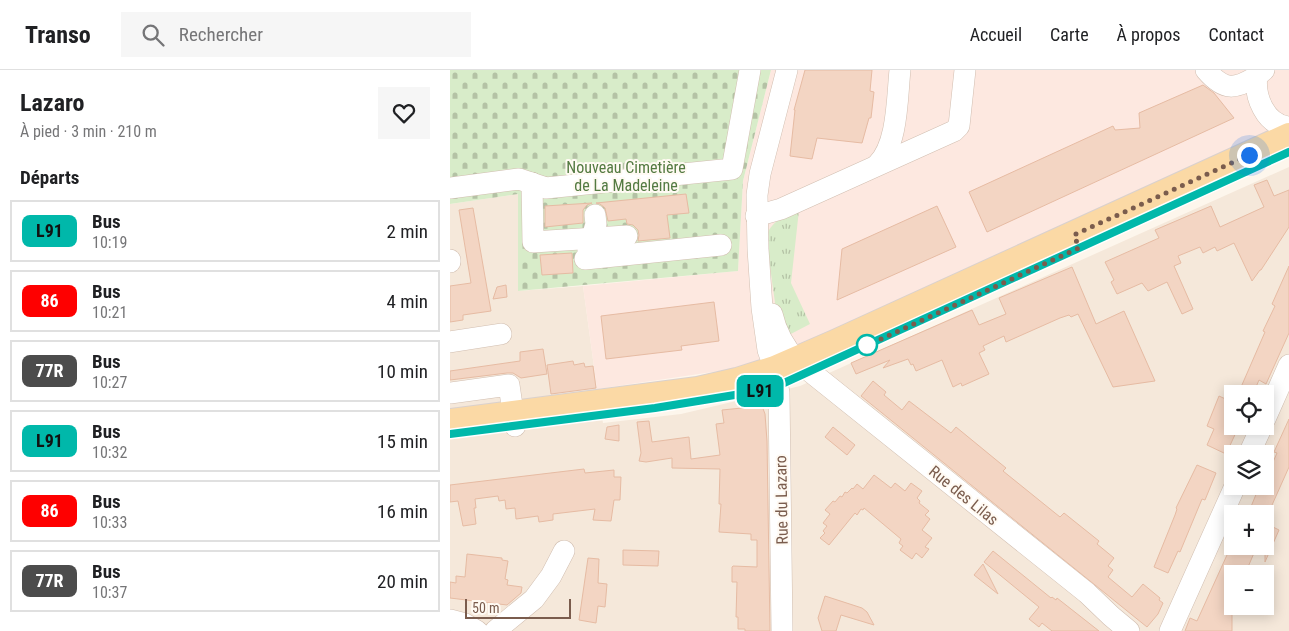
<!DOCTYPE html>
<html lang="fr">
<meta charset="utf-8">
<style>
:root{--surface:#fff;--page:#f6f6f6;--text:#202124;--muted:#757577;--line:#e0e0e0}
body{margin:0;font-family:"Roboto Condensed",sans-serif;background:var(--page);color:var(--text);height:100vh;display:flex;flex-direction:column;font-size:19px;white-space:nowrap}
*{box-sizing:border-box;margin:0}
p{font-size:16px;color:var(--muted)}
.icon{flex:none;width:28px;height:28px;fill:none;stroke:currentColor;stroke-width:2;stroke-linecap:round;stroke-linejoin:round}
.map{position:relative;flex:1;overflow:hidden}
.panel{display:flex;flex-direction:column;background:var(--surface);width:450px}
.panel>*{flex:none}
.badge{padding:0 10px;border-radius:8px;font-size:18px;line-height:32px}
.fabs{position:absolute;left:774px;top:315px;display:grid;gap:10px}
.fabs a{display:grid;place-items:center;width:50px;height:50px;border-radius:0px;background:var(--surface);box-shadow:0 2px 12px #0003;font-size:25px}
.scale{position:absolute;left:15px;bottom:12px;width:106px;box-sizing:border-box;padding-left:5px;border:2px solid #7a5c4d;border-top:0;font-size:14px;line-height:18px;white-space:nowrap;color:#7a5c4d;-webkit-text-stroke:4px #fffaf3;paint-order:stroke}
.you{position:absolute;width:25px;height:25px;margin:-12px;border:4px solid #fff;border-radius:50%;background:#1a73e8;box-shadow:0 0 0 8px #1a73e833}
.map>.badge{position:absolute;translate:-50% -50%;box-shadow:0 0 0 2px #fff}
h2{padding:0 20px;font-size:19px;line-height:45px}
.round{display:grid;place-items:center;flex:none;width:52px;height:52px;border-radius:0px;background:var(--page)}
.overview{display:flex;align-items:center;justify-content:space-between;height:85px;padding:0 20px}
h1{font-size:24px;font-weight:700;line-height:38px}
ul{padding:0;list-style:none}
li{display:flex;align-items:center;gap:15px;height:62px;margin:0 10px 8px;padding:0 10px;border:2px solid var(--line);border-radius:0px}
li div{flex:1}
li b{display:block;font-size:19px}
li em{font-style:normal}
li .badge{min-width:55px;font-weight:700;text-align:center}
header{display:flex;align-items:center;gap:30px;box-sizing:border-box;height:70px;padding:0 25px;background:var(--surface);border-bottom:1px solid var(--line)}
header strong{font-size:24px}
nav{display:flex;gap:28px;margin-inline-start:auto;font-size:18px}
.search{width:350px;height:45px;background:var(--page);display:flex;align-items:center;gap:12px;box-sizing:border-box;padding:0 18px;border-radius:0px;color:var(--muted);font-size:19px}
main{display:flex;flex:1;min-height:0}
.map>svg:first-child{display:block}
.residential{fill:#f5e8da;fill-rule:evenodd}
.commercial{fill:#fde8e0}
.grass{fill:url(#grass-tufts)}
.cemetery{fill:url(#cemetery-stones)}
.building{fill:#f3d5c3;stroke:#e6bba3}
.lines{fill:none;stroke-linecap:round;stroke-linejoin:round}
.minor-casing{stroke:#d1beb0;stroke-width:22}
.major-casing{stroke:#dad1cd;stroke-width:28}
.minor{stroke:#fff;stroke-width:21}
.major{stroke:#fbd9a5;stroke-width:26}
.line-casing{stroke:#fff;stroke-width:11}
.line{stroke:#00b8aa;stroke-width:8}
.walk{stroke:#7a5c4d;stroke-width:5;stroke-dasharray:0 9}
.stop-dot{fill:#fff;stroke:#00b8aa;stroke-width:2.5}
.labels{text-anchor:middle;stroke-width:4;stroke-linejoin:round;paint-order:stroke}
.park-label{font-size:16px;fill:#537a41;stroke:#fffaf3}
.street-label{font-size:16px;fill:#7a5c4d;stroke:#fffaf3}
</style>
<header>
<strong>Transo</strong>
<div class="search"><svg class="icon" aria-label="search" viewBox="0 0 24 24"><circle cx="10" cy="10" r="6"/><path d="M15 15l6 6"/></svg>Rechercher</div>
<nav><a>Accueil</a><a>Carte</a><a>À propos</a><a>Contact</a></nav>
</header>
<main>
<section class="panel">
<div class="overview"><div><h1>Lazaro</h1><p>À pied · 3 min · 210 m</p></div><a class="round"><svg class="icon" aria-label="heart" viewBox="0 0 24 24"><path d="M12 20l-8-8c-3-5 5-10 8-4 3-6 11-1 8 4z"/></svg></a></div>
<h2>Départs</h2>
<ul>
<li><span class="badge" style="background:#00b8aa;color:#111">L91</span><div><b>Bus</b><p>10:19</p></div><em>2 min</em></li>
<li><span class="badge" style="background:#fe0000;color:#fff">86</span><div><b>Bus</b><p>10:21</p></div><em>4 min</em></li>
<li><span class="badge" style="background:#4c4c4c;color:#fff">77R</span><div><b>Bus</b><p>10:27</p></div><em>10 min</em></li>
<li><span class="badge" style="background:#00b8aa;color:#111">L91</span><div><b>Bus</b><p>10:32</p></div><em>15 min</em></li>
<li><span class="badge" style="background:#fe0000;color:#fff">86</span><div><b>Bus</b><p>10:33</p></div><em>16 min</em></li>
<li><span class="badge" style="background:#4c4c4c;color:#fff">77R</span><div><b>Bus</b><p>10:37</p></div><em>20 min</em></li>
</ul>
</section>
<div class="map">
<svg width="839" height="561" viewBox="0 0 839 561">
<defs>
<pattern id="grass-tufts" width="24" height="20" patternUnits="userSpaceOnUse" patternTransform="scale(1.25)"><rect width="24" height="20" fill="#d8ecc9"/><path d="M3 7l-1-3M5 7V3M7 7l1-3M15 17l-1-3M17 17v-4M19 17l1-3" fill="none" stroke="#b4c2a5"/></pattern>
<pattern id="cemetery-stones" width="16" height="16" patternUnits="userSpaceOnUse" patternTransform="scale(1.25)"><rect width="16" height="16" fill="#d8ecc9"/><path d="M2 7V4a2 2 0 0 1 4 0v3zM10 15v-3a2 2 0 0 1 4 0v3z" fill="#b4c2a5"/></pattern>
</defs>
<rect width="100%" height="100%" fill="#fdf6ec"/>
<path class="residential" d="M839,97v464h-839v-427l68,-10v97l65,-5 14,103 6,34 78,-9 119,-28zM782,324h33v32h-33zM782,384h33v32h-33zM782,444h33v32h-33zM782,504h33v32h-33z"/>
<path class="commercial" d="M321,0h518v54l-529,241 -163,24 -14,-103 155,-15 5,-90z"/>
<path class="grass" d="M349,140l-8,73 19,41 -23,12 -10,-19 -11,-79c4,-17 18,-21 33,-28z"/>
<path class="cemetery" d="M0,0h321l-28,111 -5,90 -220,20v-97l-68,10z"/>
<g class="building">
<path d="M355,0h67l-2,21 4,1 -3,26h-2l-7,25 -45,-5 -5,21 -22,-3 5,-46h-1z"/>
<path d="M753,15l11,8 20,25 -247,114 -18,-40 144,-66 2,4 25,-2 -1,-15z"/>
<path d="M817,110l7,16 15,-6v37l-28,43h-1l-8,11 -18,-38 -17,8 -2,-4 -12,6 -3,-6 -22,9 3,7 -7,3 19,43 -11,5 -15,-32 -19,9 -6,-8 -25,11 -6,-12 3,-2 -9,-18 54,-24 -4,-8 56,-24 9,21 44,-20 -10,-22z"/>
<path d="M236,124l3,19 -22,2 3,23 -32,3 1,-6 -1,-5 -5,-5 -6,-1 -1,-5 -18,2 -3,-13 -5,-4 -4,-1z"/>
<path d="M142,133l-5,2 -4,5v13l-38,4v-21z"/>
<path d="M487,136l19,41 -119,53 5,-51z"/>
<path d="M23,138l18,103 -28,4v5l-13,2v-36l21,-3 -12,-73z"/>
<path d="M122,183l1,20 -31,2 -2,-20z"/>
<path d="M839,196v67l-23,51 -7,-4 -6,14h-15l27,-62 -2,-1 12,-25 -3,-2z"/>
<path d="M622,197l24,57 28,-13 31,70 -42,6 -35,-73 -7,3 -2,-2 -9,3 -54,24 -2,-6 -21,10 2,4 -6,3 10,21 -27,12 -1,-3 -8,4 -11,-27 -26,11 -3,-7 -2,1 -3,-6 -25,9 7,-8 -34,14 -5,-11 121,-53 7,15 27,-11 -7,-16z"/>
<path d="M56,215l1,12 -14,2 4,-12z"/>
<path d="M264,232l5,39 -38,5 1,4 -76,9 -5,-43z"/>
<path d="M93,279l4,25 -26,4 -8,-5h-6l-57,7v-9l70,-10v-9z"/>
<path d="M123,291l1,4 10,-2 1,4 8,-1 3,22 -45,6 -4,-29z"/>
<path d="M423,311l13,11 -2,3 18,15 7,-9 42,32 5,-6 50,41 -3,3 57,46 4,-4 35,28 -2,3 17,14 -6,8 5,4 -5,7 24,20 11,-13 17,14 -1,2 4,3 -5,11 -11,13 -286,-231z"/>
<path d="M769,326l13,6v24h7l-13,28 -19,-9 7,-16 -7,-3z"/>
<path d="M312,336l3,8 2,27 3,190h-25v-2h-7v-12h-2l1,-35h-5v-15l1,-1 24,1v-27h-6v-6l-32,-2 2,-28h-2l1,-35 -48,-1v-10l-26,4 -7,-1 2,-8 -4,-31 12,-1 3,21 37,-5 2,22 29,-4 -4,-31 8,-1 -2,-13z"/>
<path d="M839,349v48l-21,47h-20l9,-22 2,1 3,-7h3v-6l12,-27 -3,-1z"/>
<path d="M169,355v16l-14,-2 2,-12z"/>
<path d="M383,357l22,18 -8,10 -22,-18z"/>
<path d="M747,395l19,8 -11,27 -3,-1 -22,53 -2,-1 -10,22 -14,-6 21,-52 2,-6 -1,-1z"/>
<path d="M134,399l1,4 29,-3v7h7l-1,23h-6l-3,21 -18,-1 2,-11 -42,5v6l-14,2 -1,-6 -22,3 -1,-11 -9,1 -1,-9 -6,1 -1,-5 -23,3 1,9h-2l2,16 -13,2 -5,-25 -8,1v-17z"/>
<path d="M424,405l17,13 4,-5 10,8 6,-8 11,8 -5,7 3,3 -1,2 10,8 -4,4 5,4 -8,11 10,8 -7,9 4,2 -7,9 -6,-5 -4,6 -12,-9 3,-4 -4,-3 2,-4 -37,-31 -1,2 -2,-1 -4,6 -2,-2 -26,32 -9,-7 5,-5 -2,-2 4,-5 -4,-3 7,-9 -5,-4 8,-9 2,1 5,-6 2,1 3,-5 2,1 5,-5 1,1 4,-5 6,5z"/>
<path d="M815,453l14,7 -14,32z"/>
<path d="M782,474v7l2,-5h23l-9,21 -3,-1 -4,8h-9v57h-47l5,-13 7,3z"/>
<path d="M173,480l36,1 -1,15 -35,-1z"/>
<path d="M543,481l58,47 1,-1 4,3 1,-2 42,33h-47l-10,-8 -3,4 -10,-8 10,-12 -55,-45z"/>
<path d="M17,484l35,4v2l6,1 -3,18 3,1 -1,5 15,2 -1,6 -14,12 -57,-7v-16l6,1v-7l9,1z"/>
<path d="M138,488l11,1 -1,24 9,1 -2,23 -7,-1 -2,17 -17,-3z"/>
<path d="M533,494l15,30 -24,-19z"/>
<path d="M375,526l37,12 5,4 7,13 -33,-10 -5,16h-14l-4,-13z"/>
</g>
<g class="lines">
<defs>
<g id="minor">
<path d="M756,0c18,21 29,20 51,6"/>
<path d="M814,0l-7,6c-3,20 8,49 32,51"/>
<path d="M427,95c21,-20 20,-67 23,-95"/>
<path d="M82,113l1,59 94,-6"/>
<path d="M0,118l69,-9 27,9 186,-19 18,-99"/>
<path d="M306,146l25,-7 173,-78 5,-5 6,-56"/>
<path d="M138,181l8,-27 -1,-9"/>
<path d="M135,189l136,-14"/>
<path d="M0,190v2"/>
<path d="M322,244c4,18 12,33 25,47l290,232 24,23 18,15"/>
<path d="M0,272l51,-8"/>
<path d="M0,323l59,-8 6,41"/>
<path d="M815,349l24,-54"/>
<path d="M799,384l13,-28"/>
<path d="M0,550l15,4 12,7"/>
<path d="M45,561l39,-32 17,-23 13,-25"/>
<path d="M332,561l-3,-238 -4,-24 -7,-19 -6,-42 -4,-59 -1,-54 3,-21 27,-104"/>
<path d="M720,561l65,-145"/>
</g>
<path id="major" d="M0,352l248,-32 39,-9 38,-12 60,-26 454,-207"/>
</defs>
<use href="#minor" class="minor-casing"/>
<use href="#major" class="major-casing"/>
<use href="#minor" class="minor"/>
<use href="#major" class="major"/>
</g>
<g class="lines">
<defs>
<path id="line" d="M0,364l205,-26 98,-16 20,-4 516,-236"/>
</defs>
<use href="#line" class="line-casing"/>
<use href="#line" class="line"/>
<path class="walk" d="M417,275l-1,1 213,-98 -5,-13 175,-80"/>
</g>
<circle class="stop-dot" cx="417" cy="275" r="10"/>
<g class="labels">
<g class="park-label">
<text x="176" y="103">Nouveau Cimetière<tspan x="176" dy="18">de La Madeleine</tspan></text>
</g>
<g class="street-label">
<text transform="translate(514 425) rotate(39)" y="6">Rue des Lilas</text>
<text transform="translate(331 430) rotate(-91)" y="6">Rue du Lazaro</text>
</g>
</g>
</svg>
<div class="fabs">
<a><svg class="icon" aria-label="locate" viewBox="0 0 24 24"><circle cx="12" cy="12" r="6"/><path d="M12 2v4M12 18v4M2 12h4M18 12h4"/></svg></a>
<a><svg class="icon" aria-label="layers" viewBox="0 0 24 24"><path d="M12 4l9 5-9 5-9-5zM3 14l9 5 9-5"/></svg></a>
<a>+</a>
<a>−</a>
</div>
<div class="scale">50 m</div>
<div class="you" style="left:799px;top:85px"></div>
<b class="badge" style="left:310px;top:321px;background:#00b8aa;color:#111">L91</b>
</div>
</main>
